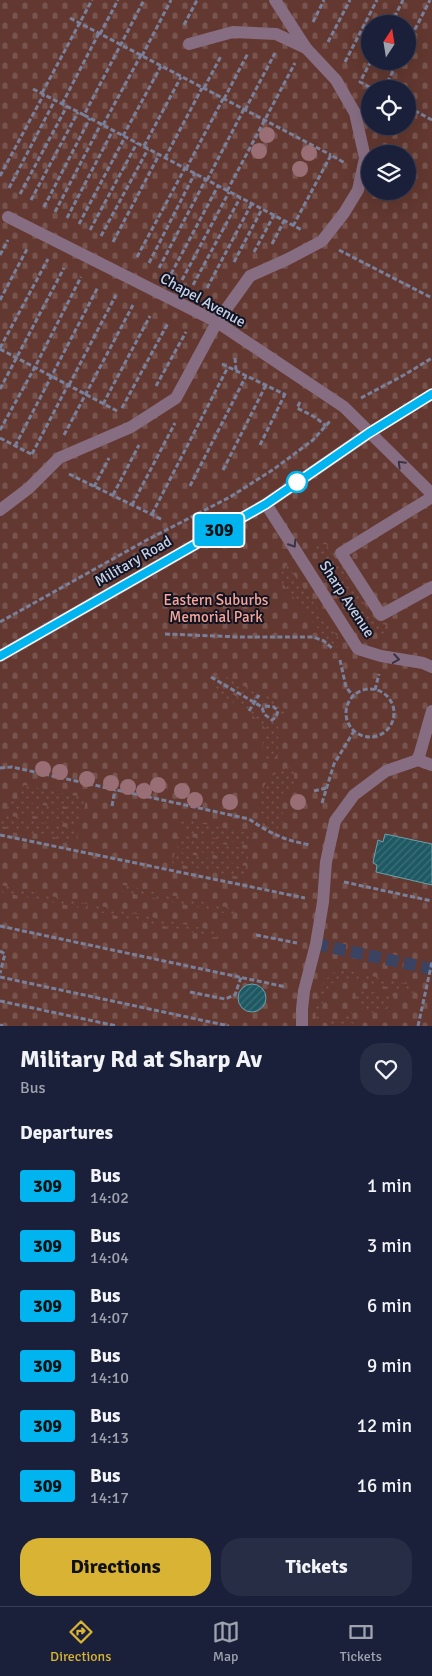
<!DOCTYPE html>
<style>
:root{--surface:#1a2039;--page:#272d44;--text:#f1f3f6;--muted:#9fa3ae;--line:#383e53;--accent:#d9b334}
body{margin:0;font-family:Signika,sans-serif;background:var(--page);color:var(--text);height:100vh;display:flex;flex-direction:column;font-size:19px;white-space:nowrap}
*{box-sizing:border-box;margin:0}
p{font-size:16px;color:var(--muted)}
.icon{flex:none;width:28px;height:28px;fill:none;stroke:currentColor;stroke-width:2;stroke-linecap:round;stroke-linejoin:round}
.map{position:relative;height:1026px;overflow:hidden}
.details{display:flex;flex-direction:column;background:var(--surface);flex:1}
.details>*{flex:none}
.badge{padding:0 10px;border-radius:4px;font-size:18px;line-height:32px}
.needle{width:32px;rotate:12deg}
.tools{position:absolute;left:361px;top:15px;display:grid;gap:10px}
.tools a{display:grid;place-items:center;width:55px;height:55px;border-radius:50%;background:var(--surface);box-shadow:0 5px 20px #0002,0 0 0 1px var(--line);font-size:25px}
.map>.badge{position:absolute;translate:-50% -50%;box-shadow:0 0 0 2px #fff}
h2{padding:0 20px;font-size:19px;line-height:45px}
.round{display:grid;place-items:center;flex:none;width:52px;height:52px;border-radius:20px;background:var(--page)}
.overview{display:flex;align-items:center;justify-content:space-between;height:85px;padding:0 20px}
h1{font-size:24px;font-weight:800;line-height:38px}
.cta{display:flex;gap:10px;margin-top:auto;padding:10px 20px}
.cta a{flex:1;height:58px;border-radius:20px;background:var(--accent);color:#111;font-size:20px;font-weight:800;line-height:58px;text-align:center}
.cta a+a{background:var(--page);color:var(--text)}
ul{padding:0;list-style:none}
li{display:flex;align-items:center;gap:15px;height:60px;padding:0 20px}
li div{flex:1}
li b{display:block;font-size:19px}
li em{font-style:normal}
li .badge{min-width:55px;font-weight:700;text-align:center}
.dock{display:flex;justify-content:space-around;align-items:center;height:70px;border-top:1px solid var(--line);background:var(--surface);font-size:14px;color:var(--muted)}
.dock a{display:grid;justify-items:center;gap:2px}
.dock .active{color:var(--accent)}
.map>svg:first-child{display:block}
.cemetery{fill:url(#cemetery-stones);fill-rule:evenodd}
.garden{fill:url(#garden-dots)}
.building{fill:url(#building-hatch);stroke:#69a2ad}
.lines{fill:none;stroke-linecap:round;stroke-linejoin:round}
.minor-tunnel{stroke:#3b4363;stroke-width:12;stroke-dasharray:12 6;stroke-linecap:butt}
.path{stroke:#79809c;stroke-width:3;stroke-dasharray:5 2.5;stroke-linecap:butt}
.minor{stroke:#876d82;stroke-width:12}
.tree{fill:#996e74}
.oneway{stroke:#3a3344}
.line-casing{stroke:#fff;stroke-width:11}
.line{stroke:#00b5ef;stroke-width:8}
.stop-dot{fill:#fff;stroke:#00b5ef;stroke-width:2.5}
.labels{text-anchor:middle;stroke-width:4;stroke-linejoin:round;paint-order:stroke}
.street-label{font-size:15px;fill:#cad1e6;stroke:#101423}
.park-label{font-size:15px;fill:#faa595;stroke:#101423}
</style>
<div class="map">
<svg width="432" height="1026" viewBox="0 0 432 1026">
<defs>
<pattern id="cemetery-stones" width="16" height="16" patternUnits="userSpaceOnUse" patternTransform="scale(1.25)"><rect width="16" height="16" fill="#623830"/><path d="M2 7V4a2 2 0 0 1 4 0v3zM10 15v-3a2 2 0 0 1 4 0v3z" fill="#77544e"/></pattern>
<pattern id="garden-dots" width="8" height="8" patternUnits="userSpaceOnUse" patternTransform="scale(1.25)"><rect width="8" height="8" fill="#623830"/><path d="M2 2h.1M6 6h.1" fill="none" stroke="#77544e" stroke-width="1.8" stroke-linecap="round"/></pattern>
<pattern id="building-hatch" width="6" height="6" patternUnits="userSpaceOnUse" patternTransform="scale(1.25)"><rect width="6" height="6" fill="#1e5963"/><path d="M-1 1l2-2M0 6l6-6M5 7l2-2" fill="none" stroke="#3d7079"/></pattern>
</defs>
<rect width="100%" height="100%" fill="#222a4c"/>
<path class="cemetery" d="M0,0h432v1026h-432zM370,24h38v37h-38zM370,89h38v37h-38zM370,154h38v37h-38z"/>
<g class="garden">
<path d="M326,544l46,72 10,8 4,1 -3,11 -10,-5 -6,-7 -54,-79z"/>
<path d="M287,565l55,78 -6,5 -8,-7 -50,-63z"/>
<path d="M219,673l38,20 -4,6 -37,-22z"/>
<path d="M213,683l38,22 -4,6 -38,-23z"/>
<path d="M260,694l9,2 12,6 5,13 -8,12v26l-6,9h-3c-9,-13 -7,-18 -3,-33l-15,-15v-3l2,-3c11,3 9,14 23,13l5,-6c-3,-11 -11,-11 -21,-14z"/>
<path d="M293,766l2,19 -11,6c-5,10 -7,17 2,26l-12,16c-19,-11 -19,-43 -2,-57 6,-5 14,-8 21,-10z"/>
<path d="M24,785l62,13 -2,13 -67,-15z"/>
<path d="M13,799l69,14 -3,13 -73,-16z"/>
<path d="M2,814l76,16 -2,12 -76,-16v-9z"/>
<path d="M181,819l72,15 -3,12 -71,-16z"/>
<path d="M178,834l72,16 -3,12 -71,-15z"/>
<path d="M175,851l71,15 -2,12 -72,-15z"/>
<path d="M119,884l116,25 -2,6 -113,-24z"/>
<path d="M0,885l88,19 -3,5 -85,-17z"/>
<path d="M91,904l129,28 -2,6 -124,-27z"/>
<path d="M345,970l71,16 -2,7 -68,-15c-24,2 -25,29 -25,48h-5c-1,-23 0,-52 29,-56z"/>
<path d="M355,988l39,9c-12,25 -39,19 -39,-9z"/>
<path d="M350,1011l2,1v10l11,4h-29l-8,-3 -1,-4h20z"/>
</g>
<g class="building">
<path d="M385,834l47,10v41l-56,-13 1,-7 -4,-2 2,-10 3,-13 5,2z"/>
<circle cx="252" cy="998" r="14"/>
</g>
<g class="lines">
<path class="minor-tunnel" d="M316,944l116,25"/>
<g class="path">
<path d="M70,18l261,137"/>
<path d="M313,22l11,-22"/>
<path d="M391,24l12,-24"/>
<path d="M184,25l12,-23 2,-2"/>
<path d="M100,34l18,-34"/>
<path d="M328,42l22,-42"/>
<path d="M408,43l22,-43"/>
<path d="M142,56l29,-56"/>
<path d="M371,61l-11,21 13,7"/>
<path d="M345,62l32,-62"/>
<path d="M204,88l17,-32"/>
<path d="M33,89l51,26 60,-115"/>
<path d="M384,89l14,-28"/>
<path d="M42,93l50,-93"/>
<path d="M224,99l24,-46"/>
<path d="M62,104l37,-71"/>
<path d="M408,107l24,13"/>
<path d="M245,110l30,-57"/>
<path d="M84,115l218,115"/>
<path d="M103,125l38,-70"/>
<path d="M123,136l38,-70"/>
<path d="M144,146l37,-69"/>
<path d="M165,158l37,-70"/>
<path d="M186,169l37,-70"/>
<path d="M0,176l44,-82"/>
<path d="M207,180l37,-71"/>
<path d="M9,188l46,-88"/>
<path d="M227,191l68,-128"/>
<path d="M20,194l47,-88"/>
<path d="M31,200l47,-88"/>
<path d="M44,207l46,-89"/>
<path d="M55,212l46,-88"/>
<path d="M67,218l46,-88"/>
<path d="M79,224l46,-87"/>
<path d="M293,226l38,-71 14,8"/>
<path d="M90,230l47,-87"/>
<path d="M101,236l47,-87"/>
<path d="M113,242l46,-87"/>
<path d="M272,244l12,-23"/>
<path d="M339,250l93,48"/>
<path d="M254,252l20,-37"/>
<path d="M0,255l8,-15"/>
<path d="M137,257l48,-89"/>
<path d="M234,262l28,-53"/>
<path d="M149,263l46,-90"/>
<path d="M159,268l47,-89"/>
<path d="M171,274l47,-88"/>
<path d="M182,280l47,-88"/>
<path d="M193,285l47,-87"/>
<path d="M207,288l45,-85"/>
<path d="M0,300l27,-51"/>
<path d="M0,348l48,-89"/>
<path d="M0,349l119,63"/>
<path d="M235,358l1,12"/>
<path d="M222,364l64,31"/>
<path d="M69,385l47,-90"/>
<path d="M156,386l30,-54"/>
<path d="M0,389l64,-121"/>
<path d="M361,398l43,-23 28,-17"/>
<path d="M300,402l-3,6 18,9 11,9"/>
<path d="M103,404l47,-88"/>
<path d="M122,408l46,-85"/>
<path d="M0,430l35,-63 46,-90"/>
<path d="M64,435l69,-130"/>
<path d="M0,438l33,17"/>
<path d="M260,445l25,-51"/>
<path d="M15,446l83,-159"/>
<path d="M32,454l36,-69"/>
<path d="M223,470l43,-85"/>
<path d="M69,474l94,46"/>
<path d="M190,486l56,-110"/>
<path d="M94,487l15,-29"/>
<path d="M113,495l26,-50"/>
<path d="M132,505l43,-82"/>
<path d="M152,514l76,-147"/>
<path d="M0,622l145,-81 85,-44 44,-28 39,-29 17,-19"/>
<path d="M165,634l75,3h73l11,4 9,8"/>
<path d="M340,660l6,27 7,9"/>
<path d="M211,677l51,30 2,7 8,6 4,-3 2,-6 -4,-4 -8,-1 -4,1"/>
<circle cx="370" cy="713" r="24"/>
<path d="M375,690l4,-16"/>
<path d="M249,711l10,-16"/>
<path d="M0,768l12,-1 237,52c22,15 35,21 61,26"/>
<path d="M314,791l12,-3"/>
<path d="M322,803l12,-39 20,-33"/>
<path d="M112,806l3,-16"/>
<path d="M0,835l305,63"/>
<path d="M344,882l88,19"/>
<path d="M0,926l286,61"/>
<path d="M256,935l41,8"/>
<path d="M0,951l5,3 -5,19"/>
<path d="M0,977l229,49"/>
<path d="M190,992l35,7 10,-4 6,-18"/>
<path d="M0,1001l117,25"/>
<path d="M0,1025l3,1"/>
<path d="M418,1026l14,-64"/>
</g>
<g class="minor">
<path d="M189,44l44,-12 43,2 30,14"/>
<path d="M8,217l209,105 127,85 88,87"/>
<path d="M432,497l-91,56 40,62 51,-28"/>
<path d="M266,504l92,145 23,7 42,7 9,4"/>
<path d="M0,510l29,-22 30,-30 72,-31 45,-29 41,-76 33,-46 38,-17 34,-18 22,-28 14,-23 7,-32 -10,-45 -19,-33 -30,-32 -31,-48"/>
<path d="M0,656l266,-152 103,-71 63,-39"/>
<path d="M418,760l14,-49"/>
<path d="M302,1026v-17l2,-18 12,-47 7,-42 3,-40 9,-41 19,-26 32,-24 32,-11 14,5"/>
</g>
</g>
<g class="tree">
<circle cx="267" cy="135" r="8"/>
<circle cx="259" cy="151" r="8"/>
<circle cx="309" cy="153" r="8"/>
<circle cx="300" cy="169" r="8"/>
<circle cx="43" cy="769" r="8"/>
<circle cx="60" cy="772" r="8"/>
<circle cx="87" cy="779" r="8"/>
<circle cx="111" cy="783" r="8"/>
<circle cx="158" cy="785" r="8"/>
<circle cx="128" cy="787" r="8"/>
<circle cx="144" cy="791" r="8"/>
<circle cx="182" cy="791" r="8"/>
<circle cx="195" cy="800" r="8"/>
<circle cx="230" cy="802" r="8"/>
<circle cx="298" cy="802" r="8"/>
</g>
<defs><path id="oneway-chevron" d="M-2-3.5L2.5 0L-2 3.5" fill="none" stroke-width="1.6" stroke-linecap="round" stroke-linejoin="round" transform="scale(1.25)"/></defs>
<g class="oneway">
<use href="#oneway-chevron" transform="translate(401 464) rotate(-135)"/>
<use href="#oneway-chevron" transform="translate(293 544) rotate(58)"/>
<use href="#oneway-chevron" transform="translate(396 659) rotate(9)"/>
</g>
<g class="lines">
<defs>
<path id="line" d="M0,656l266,-152 103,-71 63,-39"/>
</defs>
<use href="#line" class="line-casing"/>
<use href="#line" class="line"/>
</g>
<circle class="stop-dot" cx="297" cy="482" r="10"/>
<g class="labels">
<g class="street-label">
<text transform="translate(203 300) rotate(29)" y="5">Chapel Avenue</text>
<text transform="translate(133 561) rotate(-30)" y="5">Military Road</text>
<text transform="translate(347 599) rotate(57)" y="5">Sharp Avenue</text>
</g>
<g class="park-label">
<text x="216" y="605">Eastern Suburbs<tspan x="216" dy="17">Memorial Park</tspan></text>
</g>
</g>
</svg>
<div class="tools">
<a><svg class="needle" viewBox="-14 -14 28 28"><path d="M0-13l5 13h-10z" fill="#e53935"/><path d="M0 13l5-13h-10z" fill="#9fa3ae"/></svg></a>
<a><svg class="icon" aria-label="locate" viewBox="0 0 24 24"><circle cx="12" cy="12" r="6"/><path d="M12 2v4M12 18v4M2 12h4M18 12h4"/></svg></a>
<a><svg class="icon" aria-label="layers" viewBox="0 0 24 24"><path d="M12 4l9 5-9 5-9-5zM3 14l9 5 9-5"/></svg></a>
</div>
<b class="badge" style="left:219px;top:530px;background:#00b5ef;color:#111">309</b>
</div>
<section class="details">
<div class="overview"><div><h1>Military Rd at Sharp Av</h1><p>Bus</p></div><a class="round"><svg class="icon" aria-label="heart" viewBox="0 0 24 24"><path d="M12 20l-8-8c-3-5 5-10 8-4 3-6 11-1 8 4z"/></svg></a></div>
<h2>Departures</h2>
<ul>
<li><span class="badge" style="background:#00b5ef;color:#111">309</span><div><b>Bus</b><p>14:02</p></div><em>1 min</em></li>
<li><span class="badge" style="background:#00b5ef;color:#111">309</span><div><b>Bus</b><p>14:04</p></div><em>3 min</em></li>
<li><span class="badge" style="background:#00b5ef;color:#111">309</span><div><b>Bus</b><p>14:07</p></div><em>6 min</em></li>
<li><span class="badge" style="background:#00b5ef;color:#111">309</span><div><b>Bus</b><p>14:10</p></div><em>9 min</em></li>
<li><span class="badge" style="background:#00b5ef;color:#111">309</span><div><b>Bus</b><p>14:13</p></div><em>12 min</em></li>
<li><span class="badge" style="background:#00b5ef;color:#111">309</span><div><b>Bus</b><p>14:17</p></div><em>16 min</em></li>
</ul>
<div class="cta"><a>Directions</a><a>Tickets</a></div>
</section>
<nav class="dock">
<a class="active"><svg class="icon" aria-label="directions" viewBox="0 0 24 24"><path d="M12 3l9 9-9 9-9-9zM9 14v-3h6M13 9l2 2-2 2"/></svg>Directions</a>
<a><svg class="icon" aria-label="map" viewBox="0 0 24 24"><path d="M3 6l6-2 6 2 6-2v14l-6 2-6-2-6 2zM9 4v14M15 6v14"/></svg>Map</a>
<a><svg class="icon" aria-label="tickets" viewBox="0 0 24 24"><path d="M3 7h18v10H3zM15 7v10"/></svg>Tickets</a>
</nav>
